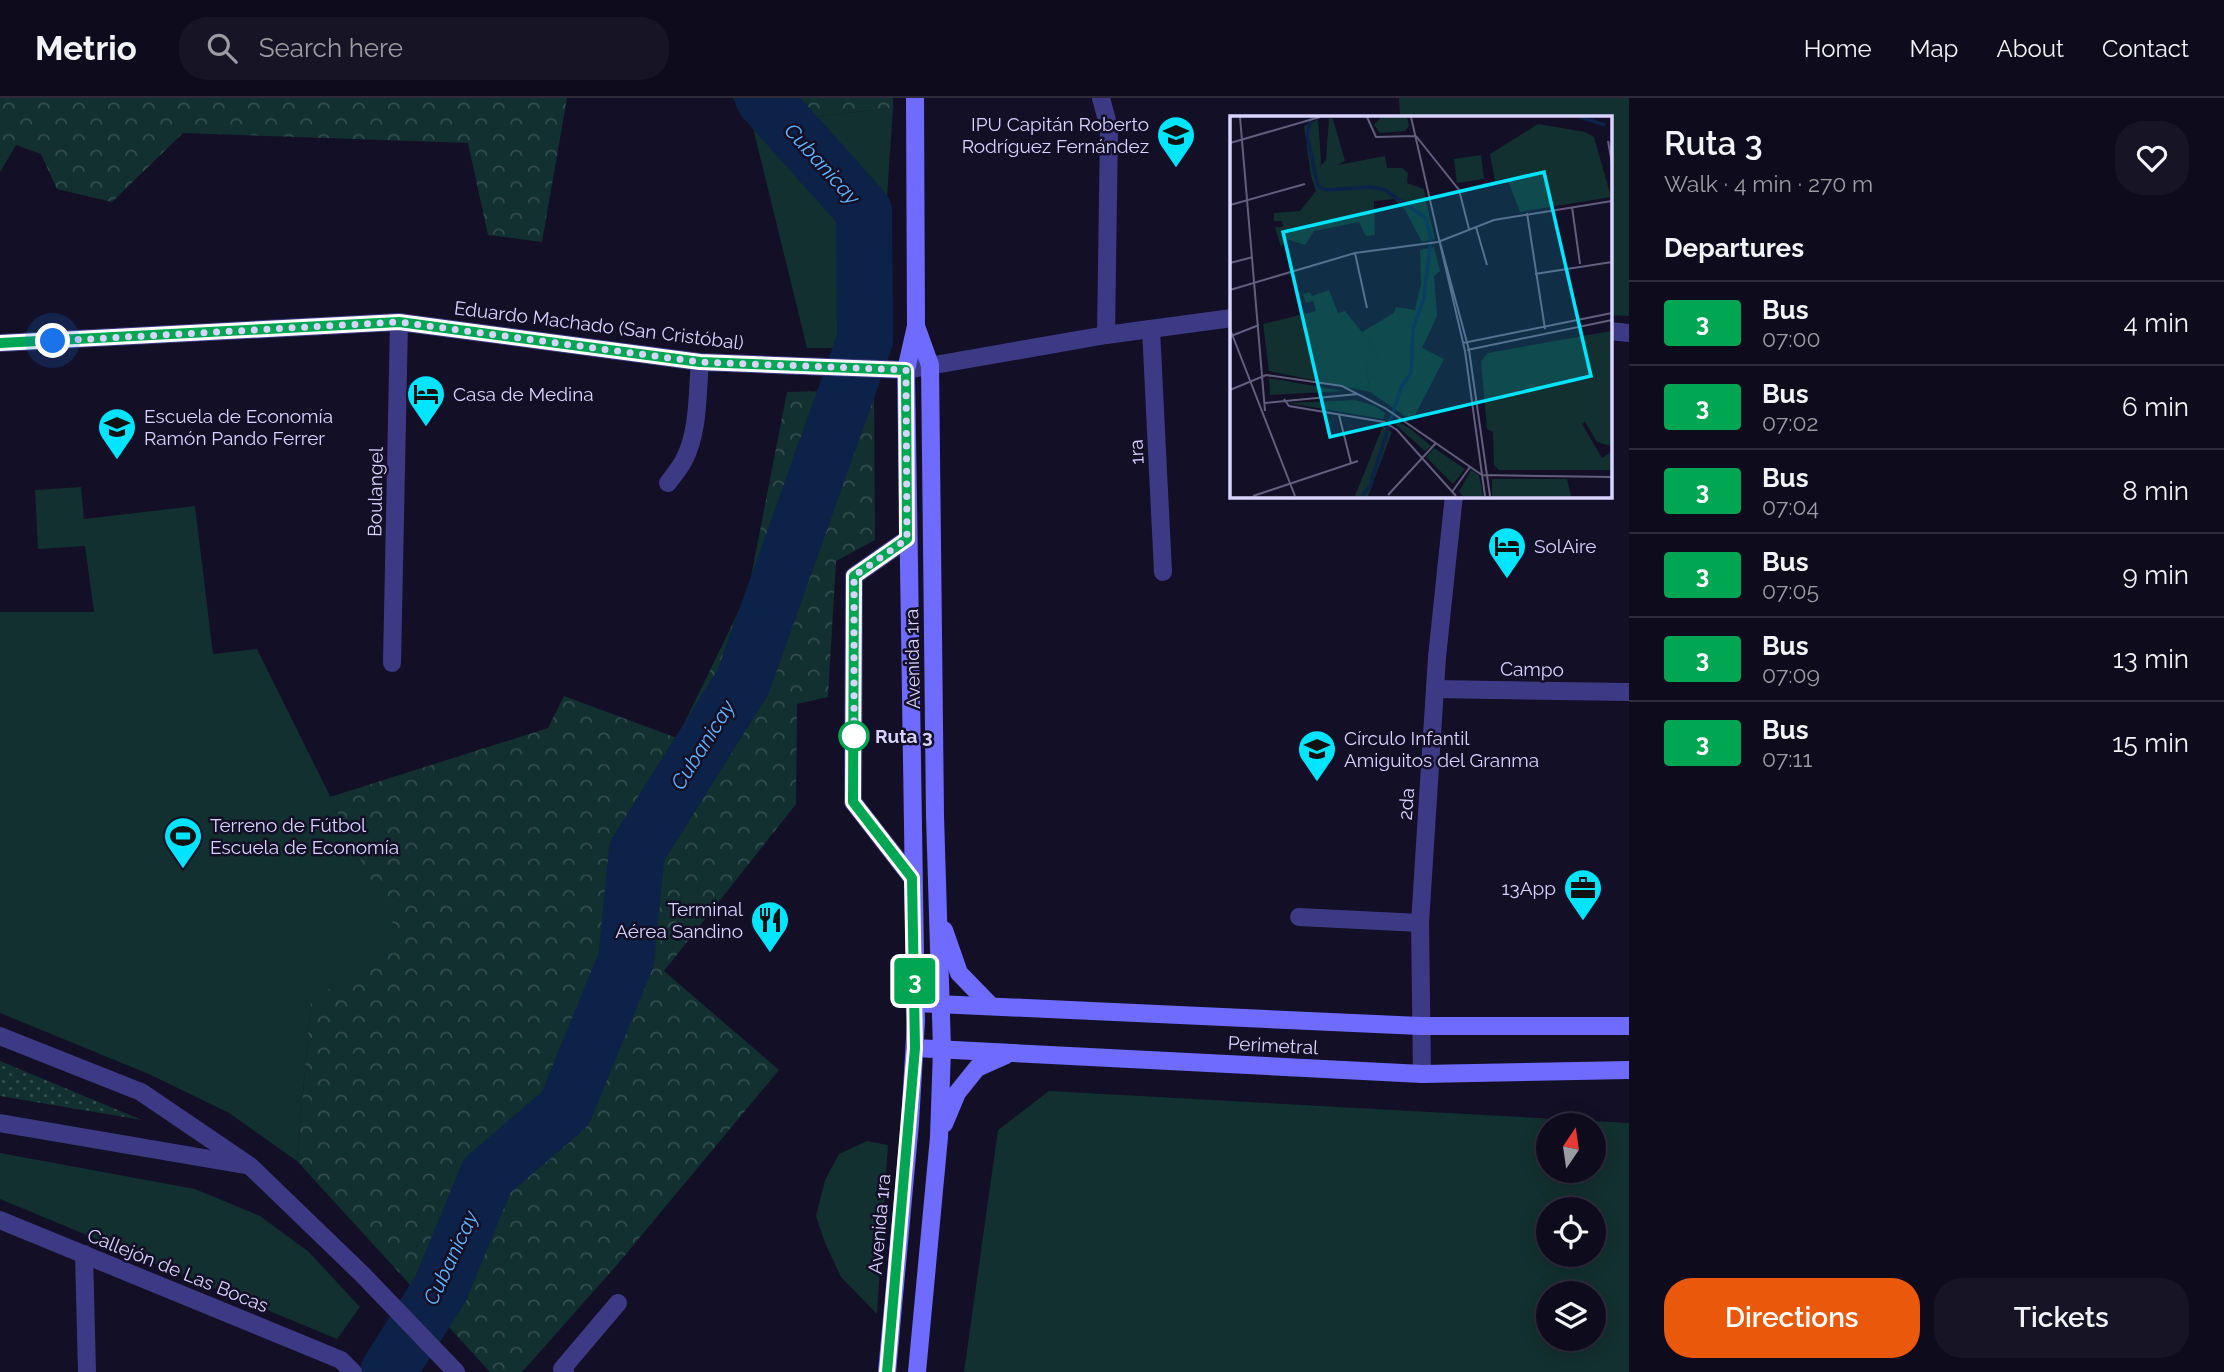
<!DOCTYPE html>
<meta charset="utf-8">
<style>
:root{--surface:#0e0b1c;--page:#171425;--text:#f1f3f6;--muted:#9b9ba3;--line:#2e2b3b;--accent:#ea580c}
body{margin:0;font-family:Raleway,sans-serif;background:var(--page);color:var(--text);height:100vh;display:flex;flex-direction:column;font-size:26px;white-space:nowrap}
*{box-sizing:border-box;margin:0}
p{font-size:23px;color:var(--muted)}
.icon{flex:none;width:38px;height:38px;fill:none;stroke:currentColor;stroke-width:2;stroke-linecap:round;stroke-linejoin:round}
.map{position:relative;flex:1;overflow:hidden}
.panel{display:flex;flex-direction:column;background:var(--surface);width:595px}
.panel>*{flex:none}
.badge{padding:0 14px;border-radius:5px;font-size:24px;line-height:46px}
.needle{width:46px;rotate:13deg}
.tools{position:absolute;left:1536px;top:1015px;display:grid;gap:14px}
.tools a{display:grid;place-items:center;width:70px;height:70px;border-radius:50%;background:var(--surface);box-shadow:0 4px 18px #0003,0 0 0 2px var(--line);font-size:35px}
.you{position:absolute;width:35px;height:35px;margin:-18px;border:5px solid #fff;border-radius:50%;background:#1a73e8;box-shadow:0 0 0 10px #1a73e833}
.map>.badge{position:absolute;translate:-50% -50%;box-shadow:0 0 0 4px #fff}
h2{padding:0 35px;font-size:26px;line-height:63px}
.round{display:grid;place-items:center;flex:none;width:74px;height:74px;border-radius:28px;background:var(--page)}
.summary{display:flex;align-items:center;justify-content:space-between;height:119px;padding:0 35px}
h1{font-size:33px;font-weight:600;line-height:52px}
.button{display:flex;gap:14px;margin-top:auto;padding:14px 35px}
.button a{flex:1;height:80px;border-radius:28px;background:var(--accent);color:#fff;font-size:28px;font-weight:600;line-height:80px;text-align:center}
.button a+a{background:var(--page);color:var(--text)}
ul{padding:0;list-style:none}
li{display:flex;align-items:center;gap:21px;height:84px;padding:0 35px;border-top:2px solid var(--line)}
li div{flex:1}
li b{display:block;font-size:26px}
li em{font-style:normal}
li .badge{min-width:77px;font-weight:700;text-align:center}
header{display:flex;align-items:center;gap:42px;box-sizing:border-box;height:98px;padding:0 35px;background:var(--surface);border-bottom:2px solid var(--line)}
header strong{font-size:33px}
nav{display:flex;gap:38px;margin-inline-start:auto;font-size:24px}
.search{width:490px;height:63px;background:var(--page);display:flex;align-items:center;gap:18px;box-sizing:border-box;padding:0 24px;border-radius:28px;color:var(--muted);font-size:26px}
main{display:flex;flex:1;min-height:0}
.map>svg:first-child{display:block}
.green{fill:#12302f;fill-rule:evenodd}
.forest{fill:url(#forest-crowns)}
.park{fill:url(#park-dots)}
.lines{fill:none;stroke-linecap:round;stroke-linejoin:round}
.river{stroke:#0c2248;stroke-width:56}
.service{stroke:#3d3a85;stroke-width:18}
.minor{stroke:#3d3a85;stroke-width:18}
.tertiary{stroke:#3d3a85;stroke-width:18}
.secondary{stroke:#6f6bff;stroke-width:18}
.line-casing{stroke:#fff;stroke-width:16}
.line{stroke:#00a651;stroke-width:10}
.walk{stroke:#d9d4ff;stroke-width:7;stroke-dasharray:0 12.6}
.stop-dot{fill:#fff;stroke:#00a651;stroke-width:3.5}
.labels{text-anchor:middle;stroke-width:5;stroke-linejoin:round;paint-order:stroke}
.poi-label{font-size:19px;fill:#d9d4ff;stroke:#130f26;text-anchor:start}
.street-label{font-size:19px;fill:#d9d4ff;stroke:#130f26}
.stop-label{font-size:19px;font-weight:bold;fill:#d9d4ff;stroke:#130f26;text-anchor:start}
.water-label{font-size:21px;font-style:italic;fill:#62b6ff;stroke:#130f26}
.inset-river{fill:none;stroke:#0c2248;stroke-width:3.5}
.inset-road{fill:none;stroke:#625e7d;stroke-width:2}
.view{fill:#00e5ff;fill-opacity:0.15;stroke:#00e5ff;stroke-width:3.5}
.inset-edge{fill:none;stroke:#d9d4ff;stroke-width:3.5}
</style>
<header>
<strong>Metrio</strong>
<div class="search"><svg class="icon" aria-label="search" viewBox="0 0 24 24"><circle cx="10" cy="10" r="6"/><path d="M15 15l6 6"/></svg>Search here</div>
<nav><a>Home</a><a>Map</a><a>About</a><a>Contact</a></nav>
</header>
<main>
<div class="map">
<svg width="1629" height="1274" viewBox="0 0 1629 1274">
<defs>
<pattern id="forest-crowns" width="20" height="18" patternUnits="userSpaceOnUse" patternTransform="scale(1.75)"><rect width="20" height="18" fill="#12302f"/><path d="M2 6a3 3 0 1 1 6 0M12 15a3 3 0 1 1 6 0" fill="none" stroke="#344d4e"/></pattern>
<pattern id="park-dots" width="8" height="8" patternUnits="userSpaceOnUse" patternTransform="scale(1.75)"><rect width="8" height="8" fill="#12302f"/><path d="M2 2h.1M6 6h.1" fill="none" stroke="#344d4e" stroke-width="1.8" stroke-linecap="round"/></pattern>
</defs>
<rect width="100%" height="100%" fill="#130f26"/>
<g class="green">
<path d="M764,0h42l2,19 85,-9 -6,89 3,151h-83l-53,-216z"/>
<path d="M1399,0h230v218l-19,-1v-198h-210z"/>
<path d="M81,389l3,32 111,-13 18,148 44,-5 146,294 -92,59 -14,159 -68,-48 -78,-38 -151,-62v-401h94l-9,-66 -47,3 -3,-59z"/>
<path d="M1049,993l580,32v249h-665l34,-242zM1549,1027h45v46h-45zM1549,1111h45v46h-45zM1549,1195h45v46h-45z"/>
<path d="M867,1043l21,4 -11,169 -36,-37 -16,-34 -9,-27 9,-36 14,-26z"/>
<path d="M0,1055l195,36 65,27 49,36 51,55 -23,32 -337,-140z"/>
</g>
<g class="forest">
<path d="M0,0h567l-25,144 -54,-7 -20,-92 -285,-10 -71,69 -55,-13 -16,-35 -25,-9 -16,27z"/>
<path d="M733,0h31l-10,33z"/>
<path d="M806,0h87v10l-85,9z"/>
<path d="M874,292l1,150 -39,21 -8,136 -31,7 -1,100 -132,167 115,99 -163,196 -94,106h-32l-193,-211 14,-160 91,-59 -72,-145 218,-69 16,-32 113,42 71,-146 39,-200z"/>
</g>
<path class="park" d="M0,963l142,59 -142,-24z"/>
<g class="lines">
<path class="river" d="M388,1274l53,-84 46,-112 78,-67 61,-149 11,-109 106,-169 122,-342 -1,-129 -101,-113"/>
<g class="service">
<path d="M668,385c5,-7 12,-15 16,-23 15,-29 13,-66 16,-98"/>
<path d="M907,441l-53,37 -1,226 59,76"/>
<path d="M1299,819l121,6"/>
<path d="M565,1274l-3,-3 56,-66"/>
</g>
<g class="minor">
<path d="M1101,0l8,30 -3,207"/>
<path d="M1151,231l12,243"/>
<path d="M1610,233l19,2"/>
<path d="M0,245l399,-21 301,40 206,8 200,-35 126,-17"/>
<path d="M392,565l7,-341"/>
<path d="M1435,591l194,3"/>
<path d="M1422,976l-2,-151 17,-266 17,-162"/>
<path d="M0,1122l341,140 12,12"/>
<path d="M84,1156l3,118"/>
</g>
<g class="tertiary">
<path d="M0,938l141,56 109,74 113,109 93,97"/>
<path d="M0,1025l245,42"/>
</g>
<g class="secondary">
<path d="M915,0l1,228"/>
<path d="M944,832l15,43 32,33"/>
<path d="M916,905l504,23h209"/>
<path d="M915,950l507,26 207,-4"/>
<path d="M944,1026l13,-31 20,-25 29,-13"/>
<path d="M887,1274l23,-249 6,-102 -10,-651 10,-44 14,39 5,450 7,234 -3,88 -22,235"/>
</g>
</g>
<g class="lines">
<defs>
<path id="line" d="M0,245l399,-21 301,40 206,8 1,169 -53,37 -1,226 59,76 3,170 -28,324"/>
</defs>
<use href="#line" class="line-casing"/>
<use href="#line" class="line"/>
<path class="walk" d="M53,243l346,-19 301,40 206,8 1,169 -53,37v160"/>
</g>
<defs>
<symbol id="school-pin" viewBox="-11 -11 22 30"><path d="M0 17L-7.5 6A9.5 9.5 0 1 1 7.5 6Z" fill="#00e5ff" stroke="#130f26"/><path d="M0-5L7-2L0 1L-7-2ZM-4 1L0 2.5L4 1V4Q0 6-4 4Z" fill="#111"/></symbol>
<symbol id="hotel-pin" viewBox="-11 -11 22 30"><path d="M0 17L-7.5 6A9.5 9.5 0 1 1 7.5 6Z" fill="#00e5ff" stroke="#130f26"/><path d="M-6-4.5h1.5V1H6V5H4.5V3h-9V5H-6ZM-4 0a1.8 1.8 0 1 1 3.6 0ZM.5 0V-2.5h3Q6-2.5 6 0Z" fill="#111"/></symbol>
<symbol id="university-pin" viewBox="-11 -11 22 30"><path d="M0 17L-7.5 6A9.5 9.5 0 1 1 7.5 6Z" fill="#00e5ff" stroke="#130f26"/><path d="M0-5L7-2L0 1L-7-2ZM-4 1L0 2.5L4 1V4Q0 6-4 4Z" fill="#111"/></symbol>
<symbol id="stadium-pin" viewBox="-11 -11 22 30"><path d="M0 17L-7.5 6A9.5 9.5 0 1 1 7.5 6Z" fill="#00e5ff" stroke="#130f26"/><path d="M0-5a6.5 5 0 1 0 0 10a6.5 5 0 1 0 0-10ZM-3.5-1.8h7v3.6h-7Z" fill="#111"/></symbol>
<symbol id="office-pin" viewBox="-11 -11 22 30"><path d="M0 17L-7.5 6A9.5 9.5 0 1 1 7.5 6Z" fill="#00e5ff" stroke="#130f26"/><path d="M-6-3h4V-5.5h4V-3h4V5H-6ZM-1-4.5V-3h2v-1.5ZM-6 0V1H6V0Z" fill="#111"/></symbol>
<symbol id="restaurant-pin" viewBox="-11 -11 22 30"><path d="M0 17L-7.5 6A9.5 9.5 0 1 1 7.5 6Z" fill="#00e5ff" stroke="#130f26"/><path d="M-5-6h1v4h1v-4h1v4h1v-4h1v5L-1.5 .5V6h-2V.5L-5-1ZM5-6V6H3V1.5H1.5Q1.5-4 5-6Z" fill="#111"/></symbol>
</defs>
<g fill-rule="evenodd">
<use href="#school-pin" x="1154" y="15" width="44" height="60"/>
<use href="#hotel-pin" x="404" y="274" width="44" height="60"/>
<use href="#university-pin" x="95" y="307" width="44" height="60"/>
<use href="#hotel-pin" x="1485" y="426" width="44" height="60"/>
<use href="#school-pin" x="1295" y="629" width="44" height="60"/>
<use href="#stadium-pin" x="161" y="716" width="44" height="60"/>
<use href="#office-pin" x="1561" y="768" width="44" height="60"/>
<use href="#restaurant-pin" x="748" y="800" width="44" height="60"/>
</g>
<circle class="stop-dot" cx="854" cy="638" r="14"/>
<g class="labels">
<g class="poi-label">
<text x="1149" y="33" text-anchor="end">IPU Capitán Roberto<tspan x="1149" dy="22">Rodríguez Fernández</tspan></text>
<text x="453" y="303">Casa de Medina</text>
<text x="144" y="325">Escuela de Economía<tspan x="144" dy="22">Ramón Pando Ferrer</tspan></text>
<text x="1534" y="455">SolAire</text>
<text x="1344" y="647">Círculo Infantil<tspan x="1344" dy="22">Amiguitos del Granma</tspan></text>
<text x="210" y="734">Terreno de Fútbol<tspan x="210" dy="22">Escuela de Economía</tspan></text>
<text x="1556" y="797" text-anchor="end">13App</text>
<text x="743" y="818" text-anchor="end">Terminal<tspan x="743" dy="22">Aérea Sandino</tspan></text>
</g>
<g class="street-label">
<text transform="translate(599 227) rotate(7)" y="7">Eduardo Machado (San Cristóbal)</text>
<text transform="translate(1136 354) rotate(-93)" y="7">1ra</text>
<text transform="translate(375 394) rotate(-89)" y="7">Boulangel</text>
<text transform="translate(912 561) rotate(-91)" y="7">Avenida 1ra</text>
<text transform="translate(1532 571) rotate(1)" y="7">Campo</text>
<text transform="translate(1406 706) rotate(-86)" y="7">2da</text>
<text transform="translate(1273 947) rotate(3)" y="7">Perimetral</text>
<text transform="translate(879 1126) rotate(-85)" y="7">Avenida 1ra</text>
<text transform="translate(178 1172) rotate(22)" y="7">Callejón de Las Bocas</text>
</g>
<g class="stop-label">
<text x="875" y="645">Ruta 3</text>
</g>
<g class="water-label">
<text transform="translate(822 66) rotate(48)" y="7">Cubanicay</text>
<text transform="translate(703 647) rotate(-58)" y="7">Cubanicay</text>
<text transform="translate(451 1160) rotate(-65)" y="7">Cubanicay</text>
</g>
</g>
<g transform="translate(1230 18)">
<rect width="382" height="382" fill="#130f26"/>
<path d="M88,3l3,41 -1,10 -9,6 -7,-50zM308,8l47,8 9,5 17,60 -91,15 -13,-34 -12,3 -5,-27zM251,39l3,24 -27,4 -3,-24zM176,79l20,6 9,38 -13,3 -17,-32zM99,174l9,23 7,-2 34,42 -13,13 4,26 -101,-21 -6,-47 53,-13 -3,-10 -7,2 -3,-9 7,-2 2,4zM381,215v115l-14,-4 -12,-20 -3,2 20,34 9,-6v18h-112l-5,-5 -1,-33 -6,-3 -6,-68 7,-8zM125,284l20,6 10,7 -2,6 -95,-16zM167,305l15,9 19,16 -6,5 -30,-27zM153,310l9,6 -24,64h-13zM204,332l31,21 -12,15 -27,-27z" fill="#12302f"/>
<path d="M99,1l4,2 12,42 -7,4 47,-9 2,12h15l6,5 -1,10 17,6 2,12 -13,4 -7,-9 -1,14 -11,-11 -20,2 1,34 -9,1 -7,-14 -45,9 -9,14 -18,-6 -6,8 -6,-20h8l-1,-6h-8v-8l26,-2 16,-20 -5,-15 15,-16zM204,131l6,24 -6,5 3,40 -15,32 22,11 -32,62 -42,-29 -4,-26 13,-13 -17,-21 32,-19 2,-6 19,3 6,-26 -1,-34z" fill="#12302f"/>
<path d="M151,1h26l2,9 -4,5 -25,2 -6,-8zM39,262l75,13 -74,4zM241,354l8,5 4,21h-20l-4,-4zM262,363h75l4,17h-79z" fill="#12302f"/>
<path class="inset-river" d="M82,1l-5,18 11,51 8,4 46,-3 13,3 41,28 5,21 -7,59 -11,31 -2,44 -10,14 -31,99 -8,10M350,1l25,8"/>
<path class="inset-road" d="M10,1l25,294M137,1l9,20 39,-1M181,1l27,118M186,20l43,54 10,39M378,25l4,22M0,27l90,-26M0,89l75,-21M342,91l8,57M297,97l18,116M246,111l11,38M125,137l12,55M0,147l23,-6M305,158l77,-12M0,174l125,-37 83,-11 56,-22 118,-19M0,213l65,167M1,220l28,-11M233,227l149,-30M237,234l145,-30M0,274l36,-15 76,11 43,22 97,67 130,2M54,283l5,7 95,16 13,8 59,66M35,287l93,-9M109,299l12,48M222,376l18,-25M158,379l48,-52M23,380l105,-35M255,380l-20,-145 -27,-116 31,115 21,146"/>
<path class="view" d="M314,56l47,204 -261,61 -47,-205z"/>
<rect width="382" height="382" class="inset-edge"/>
</g>
</svg>
<div class="tools">
<a><svg class="needle" viewBox="-14 -14 28 28"><path d="M0-13l5 13h-10z" fill="#e53935"/><path d="M0 13l5-13h-10z" fill="#9b9ba3"/></svg></a>
<a><svg class="icon" aria-label="locate" viewBox="0 0 24 24"><circle cx="12" cy="12" r="6"/><path d="M12 2v4M12 18v4M2 12h4M18 12h4"/></svg></a>
<a><svg class="icon" aria-label="layers" viewBox="0 0 24 24"><path d="M12 4l9 5-9 5-9-5zM3 14l9 5 9-5"/></svg></a>
</div>
<div class="you" style="left:53px;top:243px"></div>
<b class="badge" style="left:915px;top:883px;background:#00a651;color:#fff">3</b>
</div>
<section class="panel">
<div class="summary"><div><h1>Ruta 3</h1><p>Walk · 4 min · 270 m</p></div><a class="round"><svg class="icon" aria-label="heart" viewBox="0 0 24 24"><path d="M12 20l-8-8c-3-5 5-10 8-4 3-6 11-1 8 4z"/></svg></a></div>
<h2>Departures</h2>
<ul>
<li><span class="badge" style="background:#00a651;color:#fff">3</span><div><b>Bus</b><p>07:00</p></div><em>4 min</em></li>
<li><span class="badge" style="background:#00a651;color:#fff">3</span><div><b>Bus</b><p>07:02</p></div><em>6 min</em></li>
<li><span class="badge" style="background:#00a651;color:#fff">3</span><div><b>Bus</b><p>07:04</p></div><em>8 min</em></li>
<li><span class="badge" style="background:#00a651;color:#fff">3</span><div><b>Bus</b><p>07:05</p></div><em>9 min</em></li>
<li><span class="badge" style="background:#00a651;color:#fff">3</span><div><b>Bus</b><p>07:09</p></div><em>13 min</em></li>
<li><span class="badge" style="background:#00a651;color:#fff">3</span><div><b>Bus</b><p>07:11</p></div><em>15 min</em></li>
</ul>
<div class="button"><a>Directions</a><a>Tickets</a></div>
</section>
</main>
